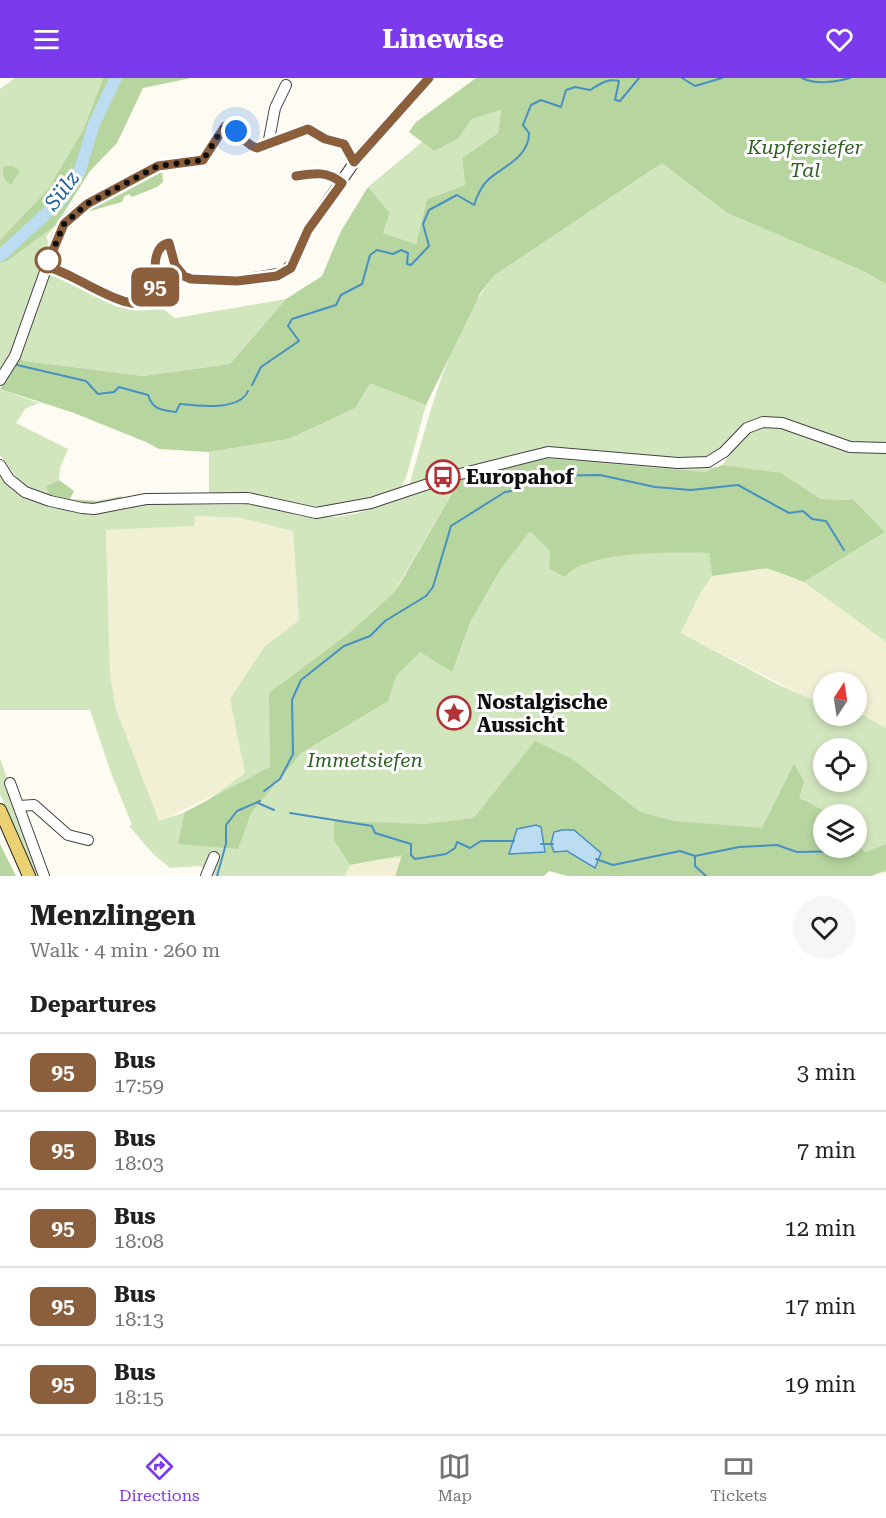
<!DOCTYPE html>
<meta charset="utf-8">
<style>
:root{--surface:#fff;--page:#f6f6f6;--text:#202124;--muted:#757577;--line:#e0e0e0;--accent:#7c3aed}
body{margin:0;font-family:"Roboto Serif",serif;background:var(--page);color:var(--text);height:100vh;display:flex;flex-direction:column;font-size:22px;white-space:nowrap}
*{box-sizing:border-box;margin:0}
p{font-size:20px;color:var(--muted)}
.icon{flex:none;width:33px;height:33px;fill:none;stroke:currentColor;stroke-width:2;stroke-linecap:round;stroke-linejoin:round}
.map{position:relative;height:798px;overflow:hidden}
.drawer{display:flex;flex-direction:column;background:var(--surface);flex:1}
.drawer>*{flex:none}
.badge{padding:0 12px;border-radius:9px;font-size:21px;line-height:39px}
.needle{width:39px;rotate:12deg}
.fabs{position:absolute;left:813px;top:594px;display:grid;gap:12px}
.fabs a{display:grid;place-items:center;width:54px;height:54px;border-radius:50%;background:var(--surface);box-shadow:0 3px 9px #0003;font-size:30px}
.you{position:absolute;width:30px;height:30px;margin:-15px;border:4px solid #fff;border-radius:50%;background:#1a73e8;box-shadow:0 0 0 9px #1a73e833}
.map>.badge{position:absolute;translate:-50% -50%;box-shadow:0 0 0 3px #fff}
h2{padding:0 30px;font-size:22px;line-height:54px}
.round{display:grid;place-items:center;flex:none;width:63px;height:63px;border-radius:32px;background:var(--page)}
.head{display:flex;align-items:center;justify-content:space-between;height:102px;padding:0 30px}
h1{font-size:28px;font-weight:700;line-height:45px}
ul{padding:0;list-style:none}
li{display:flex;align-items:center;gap:18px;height:78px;padding:0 30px;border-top:2px solid var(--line)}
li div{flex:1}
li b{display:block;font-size:22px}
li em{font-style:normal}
li .badge{min-width:66px;font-weight:700;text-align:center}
header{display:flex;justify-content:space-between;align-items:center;height:78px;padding:0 30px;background:var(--accent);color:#fff;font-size:27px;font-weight:700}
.tab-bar{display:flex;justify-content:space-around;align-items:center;height:84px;border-top:2px solid var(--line);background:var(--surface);font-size:16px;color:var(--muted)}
.tab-bar a{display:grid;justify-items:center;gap:3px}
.tab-bar .selected{color:var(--accent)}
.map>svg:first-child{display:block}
.farmland{fill:#f2f0d4}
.green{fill:#d2e6be;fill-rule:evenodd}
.forest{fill:#b6d59f;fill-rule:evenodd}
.water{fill:#bbdcf1;stroke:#488fc2;stroke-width:1.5}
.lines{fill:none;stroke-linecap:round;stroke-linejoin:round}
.stream{stroke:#488fc2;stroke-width:2}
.river{stroke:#bbdcf1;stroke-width:12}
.minor-casing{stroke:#424242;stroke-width:12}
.major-casing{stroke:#202020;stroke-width:14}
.minor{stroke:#fff;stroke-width:10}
.major{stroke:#ecd173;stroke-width:12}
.line-casing{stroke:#fff;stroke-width:14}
.line{stroke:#8b5e3c;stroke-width:9}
.walk{stroke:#0f0f0f;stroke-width:6;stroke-dasharray:0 10.8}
.stop-dot{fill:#fff;stroke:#8b5e3c;stroke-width:3}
.labels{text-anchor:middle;stroke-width:6;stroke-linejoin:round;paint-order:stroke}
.park-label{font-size:20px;font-style:italic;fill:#306124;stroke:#fff}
.poi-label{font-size:20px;font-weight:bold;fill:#0f0f0f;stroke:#fff;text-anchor:start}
.water-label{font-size:21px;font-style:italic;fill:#226296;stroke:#fff}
</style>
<header><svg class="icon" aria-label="menu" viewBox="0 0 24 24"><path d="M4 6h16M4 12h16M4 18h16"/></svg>Linewise<svg class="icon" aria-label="heart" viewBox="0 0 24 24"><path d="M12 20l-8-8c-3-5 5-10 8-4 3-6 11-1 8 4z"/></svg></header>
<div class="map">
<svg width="886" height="798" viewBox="0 0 886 798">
<rect width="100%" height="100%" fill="#fefcf2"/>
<g class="farmland">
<path d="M195,438l46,2 53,13 5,89 -35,27 -17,132 -88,43 -43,-113 -6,-34 -4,-145 87,-4z"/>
<path d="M768,490l36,14 82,60v86l-29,-16 -1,-30h-32l-1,22 -7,-2 -135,-69 20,-41 11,-16z"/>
<path d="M402,777l-7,21h-50l5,-11z"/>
</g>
<g class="green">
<path d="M15,0h88l-20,52 -35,59 -48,51v-151z"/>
<path d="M501,32l-3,23 -36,25 3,27 -38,14 -11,45 -33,-11 7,-20 -22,-26 54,-45 12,9 24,-12 14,-20z"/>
<path d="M662,85l65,50 134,57 25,14v161h-26l-94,-26 -64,42 -140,-12 -153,37c20,-69 40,-155 86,-211z"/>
<path d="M48,142l8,5 -10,12 5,9 -40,115 -11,15v-114z"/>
<path d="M51,194l61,28 42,2 21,16 111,-19 -56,65 -87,12 -118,-15 -7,-3 25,-78z"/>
<path d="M370,304l56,23 -20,73 -6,11 -60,18 -35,1 -44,-13h-52v-43l79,-13z"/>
<path d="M0,311l39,14 -14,6 -9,14 52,26 -8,19 -1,12 -13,6 4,12 -28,-14 -22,-29z"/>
<path d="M765,348l16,1 105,24v191l-82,-60 81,-50 -31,-32 -33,-1 -40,-26 7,102 -79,-22 3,23 -11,16 -20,41 96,51 46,20 1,12h32l1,-4 29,16v116l-21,8 -8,-10 -1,-28h-25l-11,-5 4,5v34h32l8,6 22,-8v26l-32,4h-278l-3,-3 -170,-16 -52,6 -6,13h-138l1,-3 -8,-7 -30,2 -17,-14 -24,-28 3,-1 -21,-52 -21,-63h-90v-241l13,20 35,18 43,8 58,-11 91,1 20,-4 39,15 38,1 22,-4 102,-35 -64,109 149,-131 148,11h38l-10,-2c13,-18 21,-31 43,-39zM195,438l46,2 52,13 6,89 -35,27 -34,52 15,74 -48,35 -38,13 -43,-112 -6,-34 -4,-145 88,-4zM550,473l15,25 -16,-7zM824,670h32v34h-32z"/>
<path d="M0,680l42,118h-8l-34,-82z"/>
</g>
<g class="forest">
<path d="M103,0h88l-48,10 -26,55 -27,28 -34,54 -49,36 -7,2v-23l48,-51 35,-59z"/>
<path d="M476,0h410v206l-25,-14 -134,-57 -65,-50 -167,112 -14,17 -55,113 -56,-22 -15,25 -67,31 -79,13 -50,-3 -13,-7 -72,-29 -74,-24 18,-31 7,3 118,15 87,-12 56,-65 36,-23 19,-45 27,-44 22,26 -7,20 33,11 11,-45 38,-14 -3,-27 36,-25 3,-23 -29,9 -14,20 -24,12 -25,-19 7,-10z"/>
<path d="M4,88h9l7,5 -9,14c-7,-5 -10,-10 -7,-19z"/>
<path d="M162,90l1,14 -6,5 -25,10 -3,-3 -5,3 -2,5 -39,11z"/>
<path d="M543,380l162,14 17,-7 59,8 40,26 33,1 31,32 -81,50 -36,-14 -56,8 -3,-23c-32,-1 -125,-3 -144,24l-16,-8 1,-18 -20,-20 -30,39 -30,52 -18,50 -32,-20 -24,24 -8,25 -87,52 -50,60 -13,36 -60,-5 7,-32 85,-45 -1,-74 79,-59 47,-42 66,-114z"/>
<path d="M59,402l15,11 -4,8 27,2 26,-5c-21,17 -48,7 -73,2l-4,-12z"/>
<path d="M535,663l37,18 68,53 34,9 88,7 32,-64 10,17 -5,17 32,16h-7v34h32l1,-6 8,10 21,-8v26l-14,6h-304l-19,-5 -5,5h-149l7,-21 -52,10 -16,-25v-19l91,3 49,-6zM517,751l21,23 -29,1zM554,754l41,36 -28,-17z"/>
<path d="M0,766l16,32h-16z"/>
</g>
<g class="water">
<path d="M536,747l5,2 4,25 -36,2 8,-25z"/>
<path d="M562,752h12l27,23 -6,15 -28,-17 -13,1 -3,-8 3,-12z"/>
</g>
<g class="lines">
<g class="stream">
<path d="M682,0l13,8 27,-8"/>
<path d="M802,0c15,7 32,4 48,0"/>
<path d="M17,287l69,16 12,13 16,-2 5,-5 29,8c5,15 13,15 28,17l4,-8c18,2 60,7 68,-13"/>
<path d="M252,307l9,-18 38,-26 -11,-15 4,-7 44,-14 5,-10 21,-11 8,-29 7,-5 16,4 8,-4 7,3 -1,11 4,1 18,-19 -6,-22 6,-14 28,-15 17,10c3,-9 8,-20 15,-26 15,-13 40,-22 40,-46l-6,-8 8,-20 10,-5 20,7 5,-17 9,-3 15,3c10,-6 17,-12 29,-9l-4,19 5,1 19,-23"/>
<path d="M264,713l16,-12 13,-25 -1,-54 9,-20 43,-34 26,-10 15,-15 41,-25 7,-9 18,-61 54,-34 13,-2 19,-14 63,-1 55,12 36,3 47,-5 51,28 14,-2 9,8 14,2 18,29"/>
<path d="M258,725l16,7"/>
<path d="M290,735l82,13 3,7 36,11v11l4,4 31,-5 9,-6 2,-6 13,6 11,-7h33"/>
<path d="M541,766h12"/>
<path d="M695,779v9l11,10"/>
<path d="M596,781l17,6 67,-14 15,5 44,-9 38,-2 20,7 49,-1"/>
<path d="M217,798l9,-32v-19l11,-14 23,-10"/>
</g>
<path class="river" d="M0,178l62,-57 17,-26 15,-49 22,-46"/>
<defs>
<g id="minor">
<path d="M268,67l7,-37 11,-23"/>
<path d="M296,98c19,-3 31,-5 46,7"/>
<path d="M46,189c29,4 83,54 110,31 1,-16 -8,-51 13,-55l6,22 9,11 7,3 46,2 46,-8 12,-12 13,-31 52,-76 69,-76"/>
<path d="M0,302l15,-24 42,-118 10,-18 13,-11 78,-43 45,-6 22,-34c15,4 19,19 32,22l51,-19 17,10 19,5 10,18"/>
<path d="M0,387l9,14 16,13 25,9 32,7 12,1 52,-10 102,-1 68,15 55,-10 81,-27 96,-24 130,11 30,-1 16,-10 23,-24 16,-6 19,1 68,24 36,1"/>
<path d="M10,705l34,93"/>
<path d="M19,728l15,-1 34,30 20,5"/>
<path d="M206,798l8,-19"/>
</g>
<path id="major" d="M0,732l29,66"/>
</defs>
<use href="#minor" class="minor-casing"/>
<use href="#major" class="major-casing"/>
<use href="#minor" class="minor"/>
<use href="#major" class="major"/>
</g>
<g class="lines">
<defs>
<path id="line" d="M296,98c19,-3 31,-5 46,7l-34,47 -17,38 -14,8 -40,5 -46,-2 -7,-3 -9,-11 -6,-22c-21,4 -12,40 -13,55 -27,22 -81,-27 -110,-31l18,-43 23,-20 71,-38 45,-6 22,-34c15,4 19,19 32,22l51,-19 17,10 19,5 10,18 75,-84"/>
</defs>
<use href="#line" class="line-casing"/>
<use href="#line" class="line"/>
<path class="walk" d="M48,182l-2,7 18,-43 23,-20 71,-38 45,-6 19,-31 3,-3 11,5"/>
</g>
<defs>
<symbol id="bus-ring" viewBox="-11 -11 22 22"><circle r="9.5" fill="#fff" stroke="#b33337" stroke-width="1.5"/><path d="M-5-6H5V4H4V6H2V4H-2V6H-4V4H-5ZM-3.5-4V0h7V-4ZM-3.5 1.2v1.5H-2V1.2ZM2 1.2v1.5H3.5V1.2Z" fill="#b33337"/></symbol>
<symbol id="sight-ring" viewBox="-11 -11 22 22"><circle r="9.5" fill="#fff" stroke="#b33337" stroke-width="1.5"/><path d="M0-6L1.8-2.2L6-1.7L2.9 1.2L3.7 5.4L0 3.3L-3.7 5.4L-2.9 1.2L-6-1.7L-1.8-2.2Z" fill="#b33337"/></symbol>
</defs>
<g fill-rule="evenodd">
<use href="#bus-ring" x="424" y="380" width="38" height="38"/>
<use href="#sight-ring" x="435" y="616" width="38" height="38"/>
</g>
<circle class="stop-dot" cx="48" cy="182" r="12"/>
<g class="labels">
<g class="park-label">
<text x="805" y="76">Kupfersiefer<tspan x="805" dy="23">Tal</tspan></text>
<text x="365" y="689">Immetsiefen</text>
</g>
<g class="poi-label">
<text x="466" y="406">Europahof</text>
<text x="477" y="631">Nostalgische<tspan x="477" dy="23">Aussicht</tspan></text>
</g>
<g class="water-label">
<text transform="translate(62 113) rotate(-53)" y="7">Sülz</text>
</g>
</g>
</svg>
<div class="fabs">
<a><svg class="needle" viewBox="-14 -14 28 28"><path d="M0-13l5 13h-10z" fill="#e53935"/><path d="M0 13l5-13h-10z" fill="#757577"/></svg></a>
<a><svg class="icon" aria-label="locate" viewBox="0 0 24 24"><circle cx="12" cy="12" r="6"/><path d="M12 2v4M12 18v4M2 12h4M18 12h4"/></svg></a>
<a><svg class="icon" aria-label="layers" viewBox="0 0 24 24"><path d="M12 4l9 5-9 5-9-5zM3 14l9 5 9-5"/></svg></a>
</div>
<div class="you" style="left:236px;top:53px"></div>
<b class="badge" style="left:155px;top:209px;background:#8b5e3c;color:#fff">95</b>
</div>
<section class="drawer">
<div class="head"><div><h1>Menzlingen</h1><p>Walk · 4 min · 260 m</p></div><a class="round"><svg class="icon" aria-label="heart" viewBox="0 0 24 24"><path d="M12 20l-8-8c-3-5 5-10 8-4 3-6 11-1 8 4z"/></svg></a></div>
<h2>Departures</h2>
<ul>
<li><span class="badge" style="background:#8b5e3c;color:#fff">95</span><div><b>Bus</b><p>17:59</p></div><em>3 min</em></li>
<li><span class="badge" style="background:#8b5e3c;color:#fff">95</span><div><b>Bus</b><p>18:03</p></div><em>7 min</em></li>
<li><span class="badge" style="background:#8b5e3c;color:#fff">95</span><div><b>Bus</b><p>18:08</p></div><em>12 min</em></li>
<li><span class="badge" style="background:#8b5e3c;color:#fff">95</span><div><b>Bus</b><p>18:13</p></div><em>17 min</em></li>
<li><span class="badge" style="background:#8b5e3c;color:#fff">95</span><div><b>Bus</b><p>18:15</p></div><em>19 min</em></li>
</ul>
</section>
<nav class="tab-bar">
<a class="selected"><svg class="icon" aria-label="directions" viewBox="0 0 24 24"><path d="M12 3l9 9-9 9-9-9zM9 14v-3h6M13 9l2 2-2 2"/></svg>Directions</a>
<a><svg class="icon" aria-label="map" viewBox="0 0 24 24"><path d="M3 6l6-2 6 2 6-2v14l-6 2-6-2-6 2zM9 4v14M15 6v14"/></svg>Map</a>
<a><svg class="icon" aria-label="tickets" viewBox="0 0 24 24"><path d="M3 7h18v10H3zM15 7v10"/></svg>Tickets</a>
</nav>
